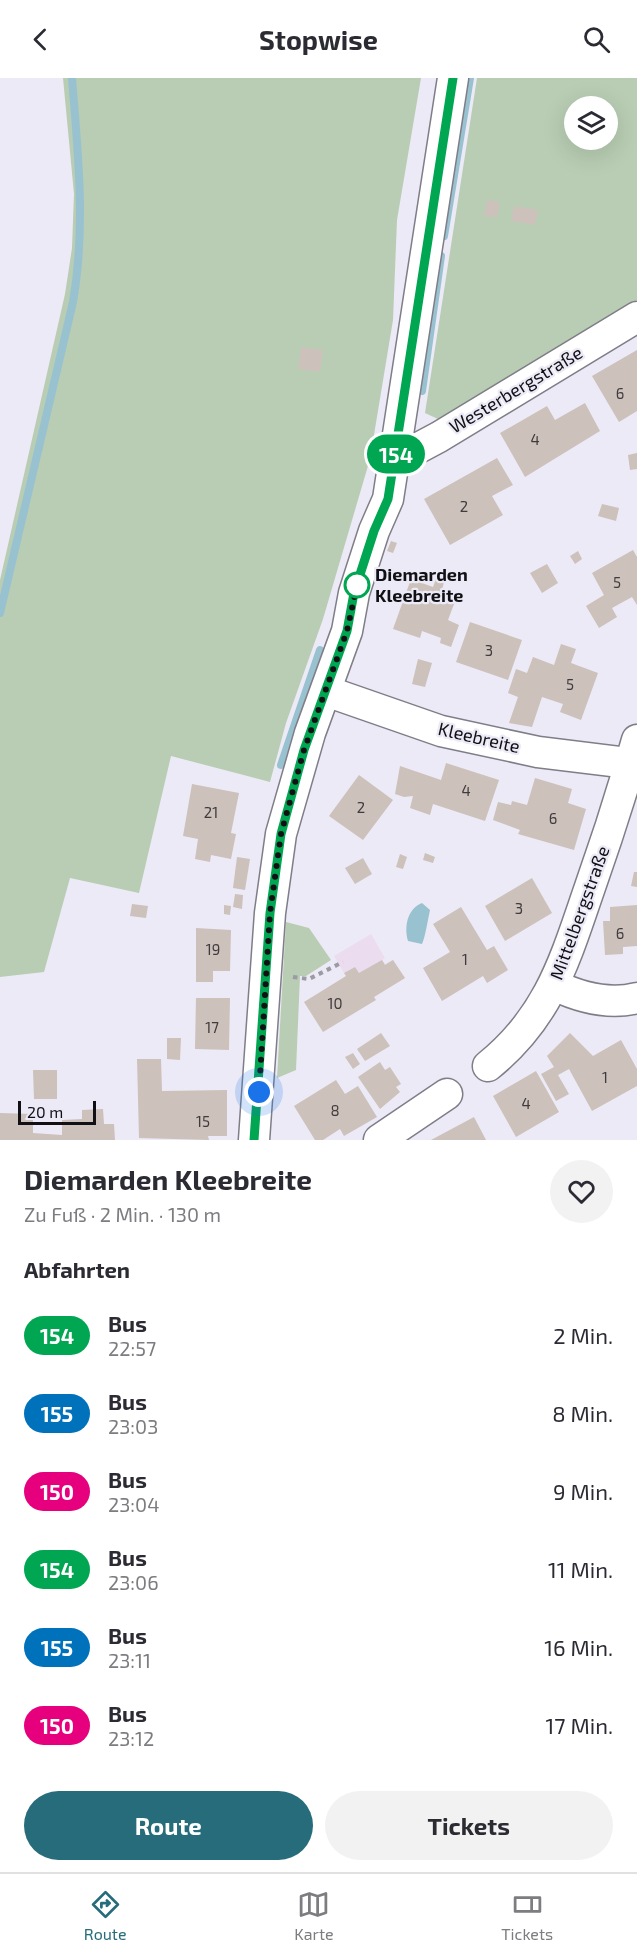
<!DOCTYPE html>
<html lang="de">
<meta charset="utf-8">
<style>
:root{--surface:#fff;--page:#f2f2f3;--text:#2b2b33;--muted:#7c7c81;--line:#e1e1e2;--accent:#266c7a}
body{margin:0;font-family:"Exo 2",sans-serif;background:var(--page);color:var(--text);height:100vh;display:flex;flex-direction:column;font-size:22px;white-space:nowrap}
*{box-sizing:border-box;margin:0}
p{font-size:20px;color:var(--muted)}
.icon{flex:none;width:33px;height:33px;fill:none;stroke:currentColor;stroke-width:2;stroke-linecap:round;stroke-linejoin:round}
.map{position:relative;height:1062px;overflow:hidden}
.side{display:flex;flex-direction:column;background:var(--surface);flex:1}
.side>*{flex:none}
.badge{padding:0 12px;border-radius:20px;font-size:21px;line-height:39px}
.buttons{position:absolute;left:564px;top:18px;display:grid;gap:12px}
.buttons a{display:grid;place-items:center;width:54px;height:54px;border-radius:50%;background:var(--surface);box-shadow:0 6px 24px #0002;font-size:30px}
.scale{position:absolute;left:18px;bottom:15px;width:78px;box-sizing:border-box;padding-left:6px;border:3px solid #111014;border-top:0;font-size:16px;line-height:21px;white-space:nowrap;color:#111014;-webkit-text-stroke:4px #eceaf6;paint-order:stroke}
.you{position:absolute;width:30px;height:30px;margin:-15px;border:4px solid #fff;border-radius:50%;background:#1a73e8;box-shadow:0 0 0 9px #1a73e833}
.map>.badge{position:absolute;translate:-50% -50%;box-shadow:0 0 0 3px #fff}
h2{padding:0 24px;font-size:22px;line-height:54px}
.round{display:grid;place-items:center;flex:none;width:63px;height:63px;border-radius:32px;background:var(--page)}
.head{display:flex;align-items:center;justify-content:space-between;height:102px;padding:0 24px}
h1{font-size:28px;font-weight:700;line-height:45px}
.button{display:flex;gap:12px;margin-top:auto;padding:12px 24px}
.button a{flex:1;height:69px;border-radius:36px;background:var(--accent);color:#fff;font-size:24px;font-weight:700;line-height:69px;text-align:center}
.button a+a{background:var(--page);color:var(--text)}
ul{padding:0;list-style:none}
li{display:flex;align-items:center;gap:18px;height:78px;padding:0 24px}
li div{flex:1}
li b{display:block;font-size:22px}
li em{font-style:normal}
li .badge{min-width:66px;font-weight:700;text-align:center}
header{display:flex;justify-content:space-between;align-items:center;height:78px;padding:0 24px;background:var(--surface);font-size:27px;font-weight:700}
.menu{display:flex;justify-content:space-around;align-items:center;height:84px;border-top:2px solid var(--line);background:var(--surface);font-size:16px;color:var(--muted)}
.menu a{display:grid;justify-items:center;gap:3px}
.menu .on{color:var(--accent)}
.map>svg:first-child{display:block}
.industrial{fill:#ecdcef}
.green{fill:#b8cdb3;fill-rule:evenodd}
.water{fill:#99c2d0}
.lines{fill:none;stroke-linecap:round;stroke-linejoin:round}
.stream{stroke:#99c2d0;stroke-width:8}
.building{fill:#ccc1bb}
.minor-casing{stroke:#7f7d87;stroke-width:33}
.path{stroke:#9c9ba4;stroke-width:4;stroke-dasharray:4.5 4.5;stroke-linecap:butt}
.minor{stroke:#fff;stroke-width:30}
.line-casing{stroke:#fff;stroke-width:14}
.line{stroke:#00a651;stroke-width:9}
.walk{stroke:#111014;stroke-width:6;stroke-dasharray:0 10.8}
.stop-dot{fill:#fff;stroke:#00a651;stroke-width:3}
.labels{text-anchor:middle;stroke-width:4.5;stroke-linejoin:round;paint-order:stroke}
.number-label{font-size:15px;fill:#403c3e}
.street-label{font-size:18px;fill:#111014;stroke:#eceaf6}
.stop-label{font-size:18px;font-weight:bold;fill:#111014;stroke:#eceaf6;text-anchor:start}
</style>
<header><svg class="icon" aria-label="back" viewBox="0 0 24 24"><path d="M15 5l-7 7 7 7"/></svg>Stopwise<svg class="icon" aria-label="search" viewBox="0 0 24 24"><circle cx="10" cy="10" r="6"/><path d="M15 15l6 6"/></svg></header>
<div class="map">
<svg width="637" height="1062" viewBox="0 0 637 1062">
<rect width="100%" height="100%" fill="#eceaf6"/>
<path class="industrial" d="M371,856l14,24 -3,2 3,4 8,-4 12,18 -31,19 -19,-30 -11,6 -10,-17z"/>
<g class="green">
<path d="M63,0h358l-24,142 -4,100 -23,139 -47,160 -37,104 -16,59 -99,-26 -32,137 -69,-15 -26,94 -44,5v-397l65,-286 7,-46 2,-54z"/>
<path d="M477,0h160v222l-199,119 -13,-6zM574,28h34v34h-34z"/>
<path d="M286,844l23,6 22,32 -25,16h-6l-4,94 -19,8z"/>
</g>
<path class="water" d="M422,825l8,7c-2,9 -5,28 -8,34l-14,-3c-4,-14 -1,-32 14,-38z"/>
<g class="lines">
<g class="stream">
<path d="M444,158l26,-158"/>
<path d="M422,313l19,-135"/>
<path d="M0,535l73,-311c13,-75 5,-149 -1,-224"/>
<path d="M281,687l39,-115"/>
</g>
</g>
<g class="building">
<path d="M487,122l13,2 -3,15 -13,-1z"/>
<path d="M514,128l24,4 -3,15 -24,-4z"/>
<path d="M301,269l22,3 -3,22 -22,-3z"/>
<path d="M637,272v61l-18,11 -27,-46z"/>
<path d="M585,325l15,28 -75,46 -25,-44 47,-27 8,14z"/>
<path d="M637,375v16l-7,1 -2,-15z"/>
<path d="M497,380l16,27 -21,11 11,19 -53,30 -26,-46z"/>
<path d="M602,426l17,4 -3,13 -18,-5z"/>
<path d="M391,463l6,2 -4,10 -6,-2z"/>
<path d="M633,472l4,7v48l-5,-8 -20,11 5,9 -18,11 -13,-22 18,-11 -12,-22z"/>
<path d="M578,473l4,8 -7,5 -5,-8z"/>
<path d="M547,486l11,19 -16,10 -12,-20z"/>
<path d="M411,501l22,8 3,-8 8,3 -2,8 15,6 -9,24 11,5 -8,22 -11,-4 1,-5 -19,-7 -2,7 -27,-9z"/>
<path d="M470,544l52,18 -14,40 -52,-18z"/>
<path d="M561,566l15,5 -5,14 27,10 -17,47 -21,-8 3,-8 -21,-7 -10,30 -23,-4 9,-26 -10,-4 8,-24 11,4 6,-16 21,8z"/>
<path d="M418,581l14,4 -7,24 -13,-3z"/>
<path d="M446,685l53,17 -14,41 -52,-17 -3,11 -20,-7 3,-12 -9,1 -9,-3 5,-28 41,14z"/>
<path d="M359,697l34,25 -30,40 -34,-24z"/>
<path d="M535,700l37,11 -4,14 18,6 -12,41 -56,-16 2,-4 -27,-10 5,-18 13,3 1,-4 15,4z"/>
<path d="M192,706l47,9 -8,40 5,1 -5,25 -20,-4 -1,7 -15,-3 3,-20 -15,-3z"/>
<path d="M425,775l10,4 -2,6 -10,-3z"/>
<path d="M400,776l7,3 -4,12 -7,-2z"/>
<path d="M237,779l13,2 -5,31 -12,-2z"/>
<path d="M363,780l9,16 -17,10 -10,-16z"/>
<path d="M634,794h3v15l-6,-1z"/>
<path d="M532,800l20,35 -47,28 -20,-35z"/>
<path d="M235,816l8,1 -1,14 -9,-2z"/>
<path d="M132,826l16,2 -2,12 -16,-2z"/>
<path d="M224,827l7,1 -1,9 -6,-1z"/>
<path d="M637,827v41l-14,1v7l-18,1 -2,-34h7v-14z"/>
<path d="M461,829l26,43 7,-4 14,24 -21,13 -4,-7 -41,25 -19,-33 27,-16 -17,-28z"/>
<path d="M196,850l35,2 -1,41h-17v11h-17z"/>
<path d="M382,882l3,5 8,-5 12,18 -31,19 2,3 -53,32 -19,-30 42,-26 -2,-3 11,-6 4,6z"/>
<path d="M196,920h34l-1,52 -34,-1z"/>
<path d="M381,955l9,13 -25,15 -8,-12z"/>
<path d="M570,955l23,23 28,-16 16,29v17l-45,25 -23,-42 -11,6 11,19 -13,7 -15,-27 13,-7 -7,-11z"/>
<path d="M167,960h14l-1,22 -13,-1z"/>
<path d="M353,975l7,11 -7,5 -8,-12z"/>
<path d="M137,981h24l1,32 65,-1v46h-19l1,4 -70,-2z"/>
<path d="M380,984l5,8 5,-3 11,17 -5,3 4,5 -20,17 -22,-32z"/>
<path d="M33,992h24v29h-23z"/>
<path d="M536,993l23,41 -43,25 -23,-41z"/>
<path d="M336,1002l9,14 13,-8 19,31 -33,19 -4,-7 -17,11h-8l-21,-34z"/>
<path d="M103,1031l1,15h10l1,16h-115v-27l33,1v19l29,2v-15l20,-1v-9z"/>
<path d="M474,1039l12,23h-55z"/>
</g>
<g class="lines">
<defs>
<g id="minor">
<path d="M394,383l45,-24 198,-120"/>
<path d="M326,613l115,40 97,21 99,12"/>
<path d="M554,907c25,12 55,20 83,13"/>
<path d="M488,988c62,-50 77,-107 102,-179 17,-48 33,-98 47,-147"/>
<path d="M254,1062l16,-227 11,-79 29,-101 37,-102 7,-38 20,-62 14,-32 65,-421"/>
<path d="M379,1062l68,-46"/>
</g>
</defs>
<use href="#minor" class="minor-casing"/>
<path class="path" d="M293,899l16,2 34,-17"/>
<use href="#minor" class="minor"/>
</g>
<g class="lines">
<defs>
<path id="line" d="M254,1062l16,-227 11,-79 23,-84 43,-119 7,-38 20,-62 14,-32 65,-421"/>
</defs>
<use href="#line" class="line-casing"/>
<use href="#line" class="line"/>
<path class="walk" d="M259,1014l11,-179 11,-79 23,-84 43,-119 10,-46"/>
</g>
<circle class="stop-dot" cx="357" cy="507" r="12"/>
<g class="labels">
<g class="number-label">
<text x="620" y="321">6</text>
<text x="535" y="367">4</text>
<text x="464" y="434">2</text>
<text x="617" y="510">5</text>
<text x="489" y="578">3</text>
<text x="570" y="612">5</text>
<text x="466" y="718">4</text>
<text x="361" y="735">2</text>
<text x="211" y="740">21</text>
<text x="553" y="746">6</text>
<text x="519" y="836">3</text>
<text x="620" y="861">6</text>
<text x="213" y="877">19</text>
<text x="465" y="887">1</text>
<text x="335" y="931">10</text>
<text x="212" y="955">17</text>
<text x="605" y="1005">1</text>
<text x="526" y="1031">4</text>
<text x="335" y="1038">8</text>
<text x="203" y="1049">15</text>
</g>
<g class="street-label">
<text transform="translate(516 312) rotate(-31)" y="6">Westerbergstraße</text>
<text transform="translate(479 660) rotate(13)" y="6">Kleebreite</text>
<text transform="translate(580 835) rotate(-70)" y="6">Mittelbergstraße</text>
</g>
<g class="stop-label">
<text x="375" y="503">Diemarden<tspan x="375" dy="21">Kleebreite</tspan></text>
</g>
</g>
</svg>
<div class="buttons">
<a><svg class="icon" aria-label="layers" viewBox="0 0 24 24"><path d="M12 4l9 5-9 5-9-5zM3 14l9 5 9-5"/></svg></a>
</div>
<div class="scale">20 m</div>
<div class="you" style="left:259px;top:1014px"></div>
<b class="badge" style="left:396px;top:376px;background:#00a651;color:#fff">154</b>
</div>
<section class="side">
<div class="head"><div><h1>Diemarden Kleebreite</h1><p>Zu Fuß · 2 Min. · 130 m</p></div><a class="round"><svg class="icon" aria-label="heart" viewBox="0 0 24 24"><path d="M12 20l-8-8c-3-5 5-10 8-4 3-6 11-1 8 4z"/></svg></a></div>
<h2>Abfahrten</h2>
<ul>
<li><span class="badge" style="background:#00a651;color:#fff">154</span><div><b>Bus</b><p>22:57</p></div><em>2 Min.</em></li>
<li><span class="badge" style="background:#0072bc;color:#fff">155</span><div><b>Bus</b><p>23:03</p></div><em>8 Min.</em></li>
<li><span class="badge" style="background:#e6007e;color:#fff">150</span><div><b>Bus</b><p>23:04</p></div><em>9 Min.</em></li>
<li><span class="badge" style="background:#00a651;color:#fff">154</span><div><b>Bus</b><p>23:06</p></div><em>11 Min.</em></li>
<li><span class="badge" style="background:#0072bc;color:#fff">155</span><div><b>Bus</b><p>23:11</p></div><em>16 Min.</em></li>
<li><span class="badge" style="background:#e6007e;color:#fff">150</span><div><b>Bus</b><p>23:12</p></div><em>17 Min.</em></li>
</ul>
<div class="button"><a>Route</a><a>Tickets</a></div>
</section>
<nav class="menu">
<a class="on"><svg class="icon" aria-label="directions" viewBox="0 0 24 24"><path d="M12 3l9 9-9 9-9-9zM9 14v-3h6M13 9l2 2-2 2"/></svg>Route</a>
<a><svg class="icon" aria-label="map" viewBox="0 0 24 24"><path d="M3 6l6-2 6 2 6-2v14l-6 2-6-2-6 2zM9 4v14M15 6v14"/></svg>Karte</a>
<a><svg class="icon" aria-label="tickets" viewBox="0 0 24 24"><path d="M3 7h18v10H3zM15 7v10"/></svg>Tickets</a>
</nav>
